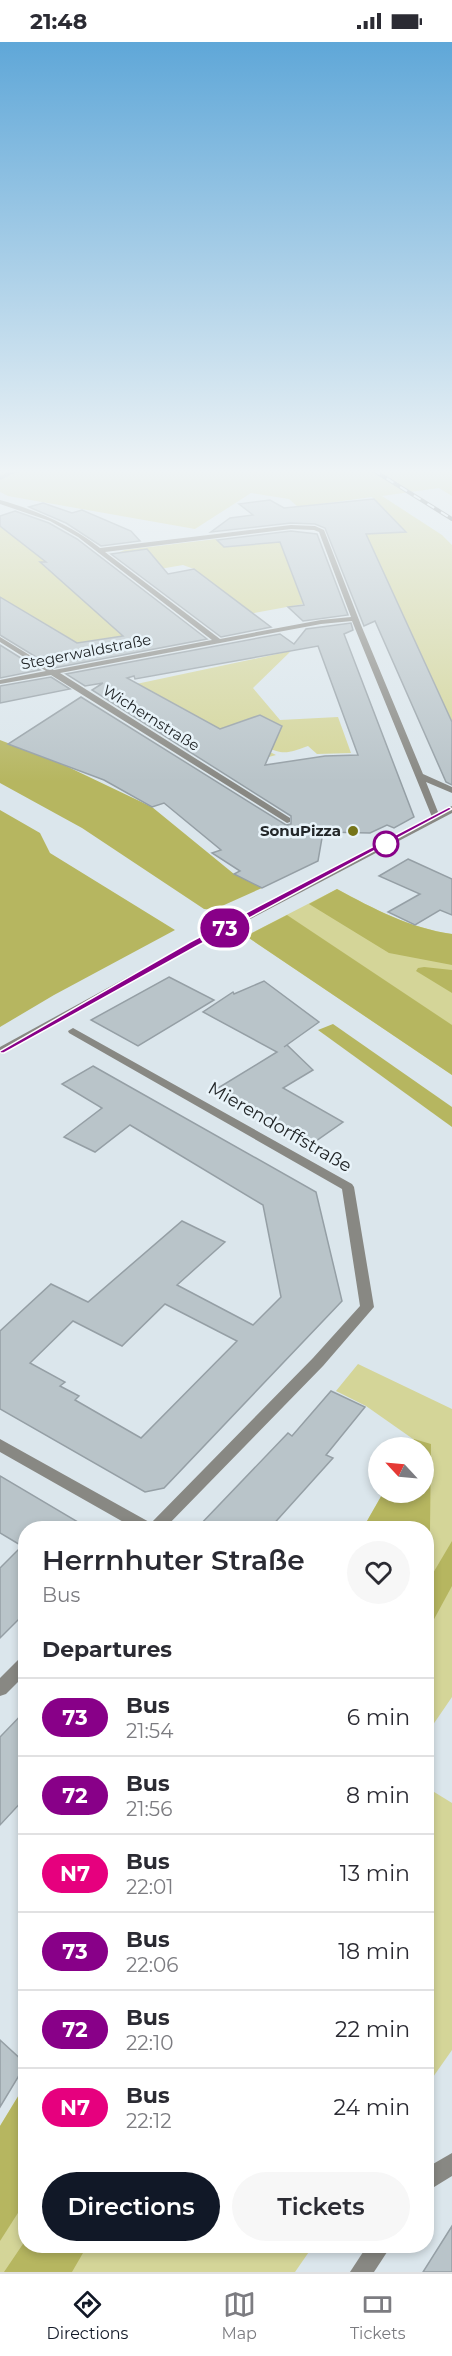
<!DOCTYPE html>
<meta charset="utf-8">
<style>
:root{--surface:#fff;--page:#f7f7f7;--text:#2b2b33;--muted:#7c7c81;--line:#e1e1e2;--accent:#111827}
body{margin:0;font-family:Montserrat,sans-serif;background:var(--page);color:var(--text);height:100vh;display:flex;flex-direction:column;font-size:22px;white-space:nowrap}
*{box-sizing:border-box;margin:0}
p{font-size:20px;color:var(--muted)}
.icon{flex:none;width:33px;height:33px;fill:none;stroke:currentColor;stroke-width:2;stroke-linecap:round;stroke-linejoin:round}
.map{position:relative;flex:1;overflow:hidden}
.drawer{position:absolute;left:18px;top:1479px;width:416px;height:732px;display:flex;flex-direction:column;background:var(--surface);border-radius:24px;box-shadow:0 3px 9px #0003}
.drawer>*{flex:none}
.badge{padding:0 12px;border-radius:20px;font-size:21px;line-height:39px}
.needle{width:39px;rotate:296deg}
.fabs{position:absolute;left:368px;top:1395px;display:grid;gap:12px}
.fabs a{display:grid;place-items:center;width:66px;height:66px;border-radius:50%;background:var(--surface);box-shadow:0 3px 9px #0003;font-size:30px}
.map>.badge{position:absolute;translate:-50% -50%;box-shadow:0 0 0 3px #fff}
h2{padding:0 24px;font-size:22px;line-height:54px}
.round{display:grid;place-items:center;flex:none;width:63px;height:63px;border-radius:32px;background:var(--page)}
.overview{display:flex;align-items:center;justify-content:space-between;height:102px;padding:0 24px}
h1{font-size:28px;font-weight:600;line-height:45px}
.primary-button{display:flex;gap:12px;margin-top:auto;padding:12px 24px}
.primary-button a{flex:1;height:69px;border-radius:36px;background:var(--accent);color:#fff;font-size:24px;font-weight:600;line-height:69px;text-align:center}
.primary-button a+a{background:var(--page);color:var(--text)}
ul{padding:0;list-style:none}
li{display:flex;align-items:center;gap:18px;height:78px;padding:0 24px;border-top:2px solid var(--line)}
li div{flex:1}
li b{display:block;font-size:22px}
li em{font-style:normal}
li .badge{min-width:66px;font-weight:700;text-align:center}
.status{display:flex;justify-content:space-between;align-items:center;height:42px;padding:0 30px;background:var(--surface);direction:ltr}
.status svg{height:16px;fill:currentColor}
.menu{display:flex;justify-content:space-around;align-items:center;height:84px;border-top:2px solid var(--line);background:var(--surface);font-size:16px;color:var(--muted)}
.menu a{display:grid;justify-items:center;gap:3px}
.menu .selected{color:var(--accent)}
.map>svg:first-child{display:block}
.green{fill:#d4d598}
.forest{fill:#b6b660}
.building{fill:#b9c4c9;stroke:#959fa5;stroke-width:1.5;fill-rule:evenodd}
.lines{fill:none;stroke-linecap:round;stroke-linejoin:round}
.tertiary-tunnel-far1{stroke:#b6c0c5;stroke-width:9;stroke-dasharray:9 4.5;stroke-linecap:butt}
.tertiary-tunnel{stroke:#b6c0c5;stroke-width:11;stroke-dasharray:11 6;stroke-linecap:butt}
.minor{fill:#888883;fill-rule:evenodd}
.tertiary{fill:#888883;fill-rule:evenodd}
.rail-casing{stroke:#666c70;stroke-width:4}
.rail{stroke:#e8f3f9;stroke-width:2;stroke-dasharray:8;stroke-linecap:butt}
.line{fill:#808;stroke:#fff;stroke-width:1.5}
.poi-dot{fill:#757418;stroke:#e8f3f9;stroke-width:2}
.stop-dot{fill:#fff;stroke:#808;stroke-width:3}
.labels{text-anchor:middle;stroke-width:5;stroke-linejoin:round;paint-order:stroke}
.far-street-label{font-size:15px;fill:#222628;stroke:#e8f3f9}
.far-poi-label{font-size:15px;font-weight:bold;fill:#222628;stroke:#e8f3f9;text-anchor:end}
.street-label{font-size:18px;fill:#222628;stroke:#e8f3f9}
</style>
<div class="status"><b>21:48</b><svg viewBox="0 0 49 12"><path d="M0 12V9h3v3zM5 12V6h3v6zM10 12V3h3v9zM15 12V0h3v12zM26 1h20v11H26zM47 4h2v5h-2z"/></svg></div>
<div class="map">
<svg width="452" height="2230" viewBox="0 0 452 2230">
<rect width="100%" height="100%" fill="#dbe6ec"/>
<g class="green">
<path d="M0,428h452v26l-13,-8 -57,8 60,39 10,10v177l-86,-188 39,-2 -33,-35 -74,10 -9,-8 -38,-6 -56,36 -187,-33 -8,-4z"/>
<path d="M0,482l83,32 -42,7 7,7 17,-3 -10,8 8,8 42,-7 -29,18 7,6 18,-3 36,37 -66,10 -71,-47z"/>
<path d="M216,497l8,8 56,-6 23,63 -65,12 -44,-47 -11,-4 -29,5 -37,-17 8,-3z"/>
<path d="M291,609l-38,37 27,32 58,-3 13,36 -34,1 -9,-8c-17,6 -25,10 -41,1l-3,2 12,6 -11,3 -157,-68z"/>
<path d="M337,847c37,20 73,39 115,45v141l-206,-139z"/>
<path d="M358,1322l94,45v288l-26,38v-207h-63l20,-35 40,-1v-44l-14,-1 4,-8 -47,-33 -30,-15z"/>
<path d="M426,1745l26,16v247l-26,37z"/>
<path d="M25,2043l1,161h287l-18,26h-295v-146z"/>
</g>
<g class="forest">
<path d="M0,698l64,25 88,42 82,67 28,14 -49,22 -9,-1 -122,-81 -82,-45z"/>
<path d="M0,768l40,23 10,20 125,77 -121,65 -54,32z"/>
<path d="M337,847c37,20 73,39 115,45v31l-63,-12 -80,-49z"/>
<path d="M287,873l165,110v50l-206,-139z"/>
<path d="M424,925l28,3v23l-36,-22 2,-3z"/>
<path d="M333,982l119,83v20l-134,-97z"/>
<path d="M414,1397l17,5 -1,87 -4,7v-10h-63l20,-35 40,-1v-44l-14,-1z"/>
<path d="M452,1499v45l-26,48v-49z"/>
<path d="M25,2043v117l-25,39v-115z"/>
<path d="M25,2199l1,5h61l-15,26h-68z"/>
</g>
<g class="building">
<path d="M374,457l32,33 -40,2 86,188v63l-6,-3 -71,-161 -11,5 -39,-98 -10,-4 -24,-1 -80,9 19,-14 23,-3 -14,-11 31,-4 14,8z"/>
<path d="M43,461l29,10 10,-3 49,21 9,10 -39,5 -35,-23 -37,-16z"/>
<path d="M15,469l34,12 28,16 130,100 -153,29 -54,-33v-38l77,46 46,-7 -83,-74h6l-46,-36v-10z"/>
<path d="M291,489l26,3 31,81 -45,6 -15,-14 16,-2 -24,-63 -56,5 -7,-7z"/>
<path d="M147,507l21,25 26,-5 77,58 -50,10 -110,-83z"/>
<path d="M351,581l2,7 -9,4 70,183 -20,11 -7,-3 -17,8 -47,-1 -5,29 -56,27 -28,-14 6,-3 -28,-18 9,-3 -57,-47 -12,4 -48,-27 -96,-36 73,-47 205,128 5,-1v-8l-199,-126 11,-7 -18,3 -19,-12 214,-40 14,10 12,-15zM318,604l40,109 -33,1 -60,9 17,-39 -22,-11 -40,14 -93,-51 7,-2 1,3z"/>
<path d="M0,603l40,25 -40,8z"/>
<path d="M51,635l19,12 -70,14v-17z"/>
<path d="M408,817l44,20v36l-12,-5 -25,15 -27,-13 32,-18 -41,-18z"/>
<path d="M169,935l45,23 -76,46 -47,-26z"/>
<path d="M264,939l55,41 -35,25 3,-2 26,25 -30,18 60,34 -30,21 -95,-55 59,-36 -74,-40 30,-20 1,2z"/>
<path d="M93,1024l223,126 26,109 -178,187 -19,4 -145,-83v-78l51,-47 37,18 94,-81 43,21 -48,43 76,40 28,-28 -18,-92 -133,-80 -35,27 -31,-15 38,-29 -40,-24zM165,1262l72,37 -96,97 -66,-38 4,-4 -19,-10 5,-4 -35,-19 43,-42 49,25z"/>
<path d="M331,1349l34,16 -39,48 7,3 -63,70h-73l91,-95 4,3z"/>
<path d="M0,1434l88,52h-62v84l-26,26v-70l22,-22 -22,-13z"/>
<path d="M26,1668v87l-26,28v-88z"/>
<path d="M0,1998l26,24 -26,43z"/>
<path d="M452,2184v46h-29z"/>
</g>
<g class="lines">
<path class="tertiary-tunnel-far1" d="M225,886l6,-3"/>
<path class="tertiary-tunnel" d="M208,894l20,-10"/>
<g class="minor">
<path d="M13,428h8l-21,10v-4z"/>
<path d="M0,458c38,11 69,24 100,48l191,-23 24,1 9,4 37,95 62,149 29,13v6l-26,-11 14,35 -1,2h-6l-1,-2 -80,-196 -31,3 -261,49 230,145v4l-3,1 -236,-148 -51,9v-4l46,-9 -46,-29v-5l54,33 158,-30 -134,-103 -28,-16 -50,-17zM291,487l23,1 5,2 32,85 -30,3 -101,19 -115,-87z"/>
<path d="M73,986l279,156 2,3 20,120 -51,59 -158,162h-31l-134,-76v-13l151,84 162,-165 47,-52 -18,-117 -273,-156 -1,-2z"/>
<path d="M26,1614v18l-20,20 -6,2v-18l20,-20z"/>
<path d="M452,2111v23l-26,16v-24z"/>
<path d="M367,2204h24l-17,26h-24z"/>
</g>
<g class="tertiary">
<path d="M452,764v7l-217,114h-8l-1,-2z"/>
<path d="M208,891l4,1v4l-212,116v-7z"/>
</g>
<defs>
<path id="rail" d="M373,428l79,49"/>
</defs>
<use href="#rail" class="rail-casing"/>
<use href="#rail" class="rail"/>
</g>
<linearGradient id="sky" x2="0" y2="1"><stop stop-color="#5fa7d8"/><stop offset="0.58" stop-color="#eff4f6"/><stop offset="1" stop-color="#eff4f6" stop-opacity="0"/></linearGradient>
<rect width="452" height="740" fill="url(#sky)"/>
<path class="line" d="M449,765l3,2 -255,137 -193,107h-4v-2l190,-109z"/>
<circle class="poi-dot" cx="353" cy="789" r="6"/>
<circle class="stop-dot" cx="386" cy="802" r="12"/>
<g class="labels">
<g class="far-street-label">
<text transform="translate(86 610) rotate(-11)" y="5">Stegerwaldstraße</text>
<text transform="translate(151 676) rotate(32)" y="5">Wichernstraße</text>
</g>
<g class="far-poi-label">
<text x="341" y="794">SonuPizza</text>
</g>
<g class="street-label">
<text transform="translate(280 1085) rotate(30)" y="6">Mierendorffstraße</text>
</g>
</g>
</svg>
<div class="fabs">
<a><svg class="needle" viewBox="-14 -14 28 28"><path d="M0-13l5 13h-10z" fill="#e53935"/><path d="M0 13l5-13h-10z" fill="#7c7c81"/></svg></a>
</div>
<b class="badge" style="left:225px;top:886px;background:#808;color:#fff">73</b>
<section class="drawer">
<div class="overview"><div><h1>Herrnhuter Straße</h1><p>Bus</p></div><a class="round"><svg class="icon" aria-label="heart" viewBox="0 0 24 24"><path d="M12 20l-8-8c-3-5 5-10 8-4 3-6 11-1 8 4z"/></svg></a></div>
<h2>Departures</h2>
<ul>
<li><span class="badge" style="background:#808;color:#fff">73</span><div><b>Bus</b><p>21:54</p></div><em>6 min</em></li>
<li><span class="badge" style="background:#808;color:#fff">72</span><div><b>Bus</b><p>21:56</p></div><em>8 min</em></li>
<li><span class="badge" style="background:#e6007e;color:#fff">N7</span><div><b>Bus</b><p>22:01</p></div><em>13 min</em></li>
<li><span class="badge" style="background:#808;color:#fff">73</span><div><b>Bus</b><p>22:06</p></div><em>18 min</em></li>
<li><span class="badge" style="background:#808;color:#fff">72</span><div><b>Bus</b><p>22:10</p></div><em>22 min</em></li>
<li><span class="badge" style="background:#e6007e;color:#fff">N7</span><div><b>Bus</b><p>22:12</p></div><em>24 min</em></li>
</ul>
<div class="primary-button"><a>Directions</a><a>Tickets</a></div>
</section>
</div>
<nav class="menu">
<a class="selected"><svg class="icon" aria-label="directions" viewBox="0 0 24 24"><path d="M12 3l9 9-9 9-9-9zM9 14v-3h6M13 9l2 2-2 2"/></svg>Directions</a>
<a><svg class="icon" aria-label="map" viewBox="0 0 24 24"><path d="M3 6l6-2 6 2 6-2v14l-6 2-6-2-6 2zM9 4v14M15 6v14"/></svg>Map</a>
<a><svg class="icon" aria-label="tickets" viewBox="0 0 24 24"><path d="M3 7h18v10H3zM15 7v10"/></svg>Tickets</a>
</nav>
